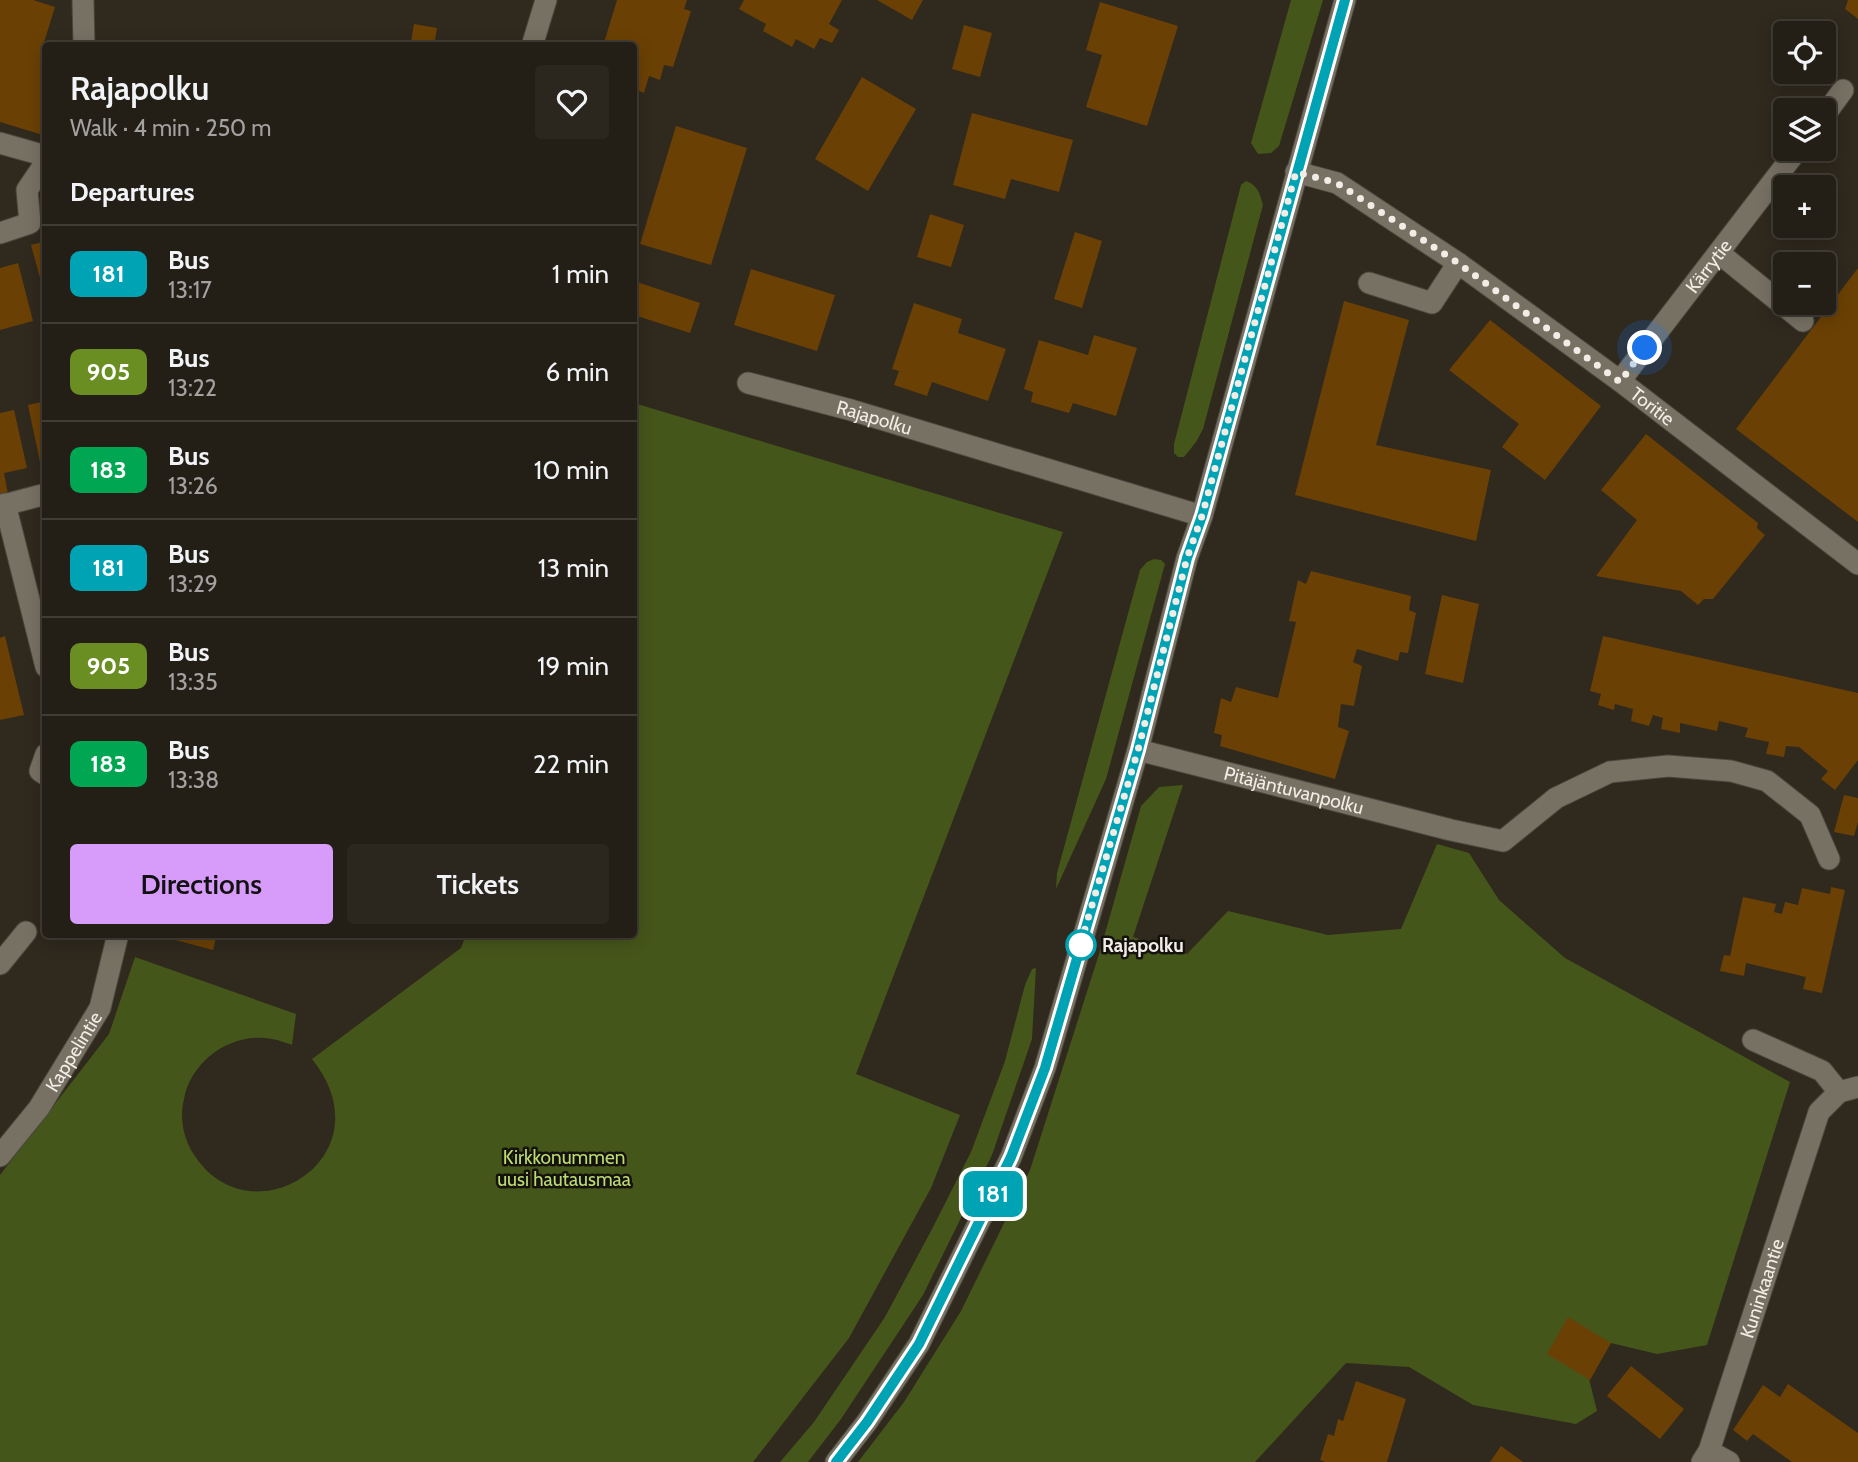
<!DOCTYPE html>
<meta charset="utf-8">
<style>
:root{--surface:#231f16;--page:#2b271f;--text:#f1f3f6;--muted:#a3a2a1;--line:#403d35;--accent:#d79bf9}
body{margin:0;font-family:Cabin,sans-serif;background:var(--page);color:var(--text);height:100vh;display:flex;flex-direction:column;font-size:26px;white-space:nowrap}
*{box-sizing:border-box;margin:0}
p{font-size:23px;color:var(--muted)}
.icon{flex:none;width:38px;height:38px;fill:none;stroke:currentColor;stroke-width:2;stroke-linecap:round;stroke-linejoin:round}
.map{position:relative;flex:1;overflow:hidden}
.details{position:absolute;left:42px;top:42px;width:595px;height:896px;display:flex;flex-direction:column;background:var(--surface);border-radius:7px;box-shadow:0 4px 18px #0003,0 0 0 2px var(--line)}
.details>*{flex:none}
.badge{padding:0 14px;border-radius:10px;font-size:24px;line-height:46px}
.buttons{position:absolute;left:1773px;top:21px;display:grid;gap:14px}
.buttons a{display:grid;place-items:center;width:63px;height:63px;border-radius:7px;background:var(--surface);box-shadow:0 4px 18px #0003,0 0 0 2px var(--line);font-size:35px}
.you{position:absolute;width:35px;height:35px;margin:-18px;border:5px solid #fff;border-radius:50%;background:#1a73e8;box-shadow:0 0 0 10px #1a73e833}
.map>.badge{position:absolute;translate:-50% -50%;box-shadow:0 0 0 4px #fff}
h2{padding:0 28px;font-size:26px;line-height:63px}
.round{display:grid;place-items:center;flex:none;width:74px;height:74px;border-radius:7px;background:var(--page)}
.headline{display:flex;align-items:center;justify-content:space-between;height:119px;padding:0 28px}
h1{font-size:33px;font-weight:600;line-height:52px}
.cta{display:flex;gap:14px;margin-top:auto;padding:14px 28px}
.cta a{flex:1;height:80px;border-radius:7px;background:var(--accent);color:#111;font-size:28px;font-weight:600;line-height:80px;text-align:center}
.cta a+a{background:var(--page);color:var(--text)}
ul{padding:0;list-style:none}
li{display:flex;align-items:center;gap:21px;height:98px;padding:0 28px;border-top:2px solid var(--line)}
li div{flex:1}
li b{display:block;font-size:26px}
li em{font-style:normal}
li .badge{min-width:77px;font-weight:700;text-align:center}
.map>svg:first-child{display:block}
.green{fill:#45561a}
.building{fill:#6b4004}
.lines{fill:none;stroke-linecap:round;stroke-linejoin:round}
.minor-casing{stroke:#4b473d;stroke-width:23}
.minor{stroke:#777164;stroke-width:21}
.line-casing{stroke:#fff;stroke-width:16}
.line{stroke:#00a3b4;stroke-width:10}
.walk{stroke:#f1ede6;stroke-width:7;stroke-dasharray:0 12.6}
.stop-dot{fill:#fff;stroke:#00a3b4;stroke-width:3.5}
.labels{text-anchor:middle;stroke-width:5;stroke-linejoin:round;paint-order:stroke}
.street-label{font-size:19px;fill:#f1ede6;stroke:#15120d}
.stop-label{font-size:19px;font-weight:bold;fill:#f1ede6;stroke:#15120d;text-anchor:start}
.park-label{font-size:19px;fill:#bbdd70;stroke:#15120d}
</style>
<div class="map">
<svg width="1858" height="1462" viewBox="0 0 1858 1462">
<rect width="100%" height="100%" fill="#2f291e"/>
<g class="green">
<path d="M1291,0h32l-44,146 -8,7 -13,1 -7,-11z"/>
<path d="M1246,181c12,4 14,13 17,24l-60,224 -7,13 -12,15h-6l-4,-4v-9l67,-259z"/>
<path d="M634,403l429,129 -207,542 104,41 -29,73 -82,150 -96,124h-753v-287l109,-141 26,-77 161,57 -4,31c-6,-2 -13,-5 -20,-6 -39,-8 -81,21 -88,60 -5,21 0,43 13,60 58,81 192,-4 115,-100l149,-111 5,-13 168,-1z"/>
<path d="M1154,559l7,1 4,4 -59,215 -50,110 1,-16 83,-303 7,-8z"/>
<path d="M1183,785l-50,152 54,17 41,-43 100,24 73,-6 36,-85 32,9 30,47 66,58 225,124 -83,263 -50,9 -46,-11 -23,32 9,36 -21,13 -103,-19 -64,-38 -63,-4 -91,99h-397l46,-60 57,-91 69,-141 70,-219 41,-145 18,-19z"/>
<path d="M1036,968l-4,71 -40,116 -69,140 -82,124 -33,43h-28l34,-40 71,-105 47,-88 39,-77 34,-91 20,-76 7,-16z"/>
</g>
<g class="building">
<path d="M0,0h33l22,7 -15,48 6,1v80l-46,-14z"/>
<path d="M617,0h70l-3,9 7,2 -18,56 -9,-2 -4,15 -11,-4 -5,17 -10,-4v-43h-31z"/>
<path d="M744,0h98l-13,24 10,6 -7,13 -12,-5 -6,11 -18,-10 -4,8 -29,-16 3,-7 -27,-15z"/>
<path d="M877,0h46l-11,20z"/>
<path d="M1848,0h10v19l-13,-10z"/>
<path d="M1100,2l78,24 -31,100 -61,-19 16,-52 -16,-5z"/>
<path d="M414,24l23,4 -3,18 -23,-4z"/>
<path d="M964,25l28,8 -12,44 -28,-8z"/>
<path d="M862,77l54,32 -48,82 -53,-32z"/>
<path d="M972,113l101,27 -14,52 -48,-13 -6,20 -52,-14z"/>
<path d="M676,126l71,22 -36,117 -71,-21z"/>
<path d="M930,214l34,11 -13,42 -34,-10z"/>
<path d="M1075,232l27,9 -20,67 -28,-9z"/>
<path d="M46,241v54l-1,1 -14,-51z"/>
<path d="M18,263l15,58 -33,9v-62z"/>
<path d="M1858,268v254l-122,-93z"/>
<path d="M751,269l84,26 -18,56 -83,-26z"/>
<path d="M634,281l66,22 -10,30 -56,-18z"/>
<path d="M1344,301l65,19 -33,125 115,25 -15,71 -181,-46z"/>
<path d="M914,303l48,16 -4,14 48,16 -18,52 -56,-19 -5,14 -33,-11 5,-14 -7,-2z"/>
<path d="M1490,320l111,86 -56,74 -43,-33 17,-23 -70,-54z"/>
<path d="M1094,335l43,13 -21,68 -43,-13 -4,10 -38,-11 2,-10 -9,-3 15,-49 49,15z"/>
<path d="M46,401v80h-2l-16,-76z"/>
<path d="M14,410l13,58 -23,5 4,21 -8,2v-83z"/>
<path d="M1646,434l112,89 -1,5 8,7 -52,64h-9l-6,6 -17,-14 -85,-15 41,-56 -36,-30z"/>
<path d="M1311,571l100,25 -2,14 7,3 -8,40 -8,-1 -2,9 -41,-12 -4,13 9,4 -8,40 -13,-2 -3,23 11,4 -14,48 -115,-33 2,-11 -8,-2 7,-35 10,4 5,-15 42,11 18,-76 -7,-1 9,-41 8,4z"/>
<path d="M1442,595l37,9 -16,79 -38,-9z"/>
<path d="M5,636l19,79 -24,5v-82z"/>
<path d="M1603,636l255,57v67l-23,30 -14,-11 7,-8 -29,-24 -13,-1 -2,11 -18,-3 3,-12 -24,-5 3,-9 -29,-7 -2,10 -37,-8v10l-19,-4 2,-11 -10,-3 -4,11 -18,-5 2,-12 -18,-5 -1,6 -16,-5 3,-11 -11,-3z"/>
<path d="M1844,795l14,3v24l-4,14 -20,-4z"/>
<path d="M1831,887l14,3 -23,103 -19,-4 3,-12 -60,-14 -2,13 -24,-5 4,-16 6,1 13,-59 33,7 -2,8 8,2 3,-12 13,3 4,-17 28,6z"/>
<path d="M169,934h48l-4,16 -45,-12z"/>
<path d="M1568,1317l43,26 -21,37 -43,-26z"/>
<path d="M1631,1366l53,43 -24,30 -53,-43z"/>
<path d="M1356,1381l50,18 -19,63h-62l-5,-2 8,-26 6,2 4,-17 5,2z"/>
<path d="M1788,1384l70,49v29h-66l-39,-28 -6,7 -14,-11 30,-45 17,12z"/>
<path d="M1501,1446l22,16h-33z"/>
</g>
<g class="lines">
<defs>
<g id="minor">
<path d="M83,0l1,46"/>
<path d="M532,46l14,-46"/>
<path d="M1824,116l19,-26"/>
<path d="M0,143l46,13"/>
<path id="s1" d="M1296,172l41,11 121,80 162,118 238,183"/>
<path d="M0,233l30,-10 -3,-33 19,-28"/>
<path d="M1719,253l84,68"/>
<path d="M1369,283l63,20 26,-40"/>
<path id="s2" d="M1620,381l178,-232"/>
<path id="s3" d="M748,383l103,27 351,106"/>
<path d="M5,504l41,163"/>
<path d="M0,506l46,-12"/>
<path id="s4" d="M1138,750l313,80 52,11 53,-43 54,-26 58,-6 63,5 36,10 43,34 19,44"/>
<path d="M46,754l-6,17 6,4"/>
<path d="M0,964l26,-32"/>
<path d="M1753,1040l69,31 17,21"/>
<path id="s5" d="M0,1156l39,-48 61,-100 18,-74"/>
<path d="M1709,1451l20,11"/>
<path d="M836,1462l31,-40 52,-78 92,-187 34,-89 93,-318 49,-192 15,-42 143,-516"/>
<path id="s6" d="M1702,1462l7,-11 110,-339 20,-20 19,-5"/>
</g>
</defs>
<use href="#minor" class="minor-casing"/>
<use href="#minor" class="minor"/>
</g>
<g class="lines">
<defs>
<path id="line" d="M836,1462l31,-40 52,-78 92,-187 34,-89 93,-318 49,-192 15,-42 143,-516"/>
</defs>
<use href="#line" class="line-casing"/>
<use href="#line" class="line"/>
<path class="walk" d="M1081,945l-2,4 59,-199 49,-192 15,-42 94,-344 41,11 121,80 162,119 25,-34"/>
</g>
<circle class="stop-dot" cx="1081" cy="945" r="14"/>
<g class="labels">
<g class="street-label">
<text dy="7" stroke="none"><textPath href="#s2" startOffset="145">Kärrytie</textPath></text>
<text dy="7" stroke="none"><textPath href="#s1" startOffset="429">Toritie</textPath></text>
<text dy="7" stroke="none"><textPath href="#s3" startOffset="131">Rajapolku</textPath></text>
<text dy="7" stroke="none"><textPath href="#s4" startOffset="161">Pitäjäntuvanpolku</textPath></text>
<text dy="7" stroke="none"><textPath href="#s5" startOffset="128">Kappelintie</textPath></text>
<text dy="7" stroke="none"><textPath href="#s6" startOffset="184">Kuninkaantie</textPath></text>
</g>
<g class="stop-label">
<text x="1102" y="952">Rajapolku</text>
</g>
<g class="park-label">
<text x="564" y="1164">Kirkkonummen<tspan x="564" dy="22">uusi hautausmaa</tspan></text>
</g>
</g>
</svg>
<div class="buttons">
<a><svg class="icon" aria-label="locate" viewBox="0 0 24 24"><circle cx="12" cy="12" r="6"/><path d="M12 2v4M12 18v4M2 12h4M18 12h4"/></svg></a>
<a><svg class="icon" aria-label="layers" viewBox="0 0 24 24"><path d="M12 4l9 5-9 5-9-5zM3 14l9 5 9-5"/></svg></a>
<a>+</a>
<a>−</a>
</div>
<div class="you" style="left:1645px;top:348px"></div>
<b class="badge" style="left:993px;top:1194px;background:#00a3b4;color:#fff">181</b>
<section class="details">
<div class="headline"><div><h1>Rajapolku</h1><p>Walk · 4 min · 250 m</p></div><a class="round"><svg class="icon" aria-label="heart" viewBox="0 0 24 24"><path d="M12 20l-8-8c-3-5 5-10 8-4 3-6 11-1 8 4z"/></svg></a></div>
<h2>Departures</h2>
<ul>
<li><span class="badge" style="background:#00a3b4;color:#fff">181</span><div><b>Bus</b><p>13:17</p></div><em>1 min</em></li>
<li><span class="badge" style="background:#6b8e23;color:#fff">905</span><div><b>Bus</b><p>13:22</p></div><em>6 min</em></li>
<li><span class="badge" style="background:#00a651;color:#fff">183</span><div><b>Bus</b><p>13:26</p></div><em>10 min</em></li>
<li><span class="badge" style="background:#00a3b4;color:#fff">181</span><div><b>Bus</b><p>13:29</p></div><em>13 min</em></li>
<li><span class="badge" style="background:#6b8e23;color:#fff">905</span><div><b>Bus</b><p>13:35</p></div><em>19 min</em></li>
<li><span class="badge" style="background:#00a651;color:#fff">183</span><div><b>Bus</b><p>13:38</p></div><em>22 min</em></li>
</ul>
<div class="cta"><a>Directions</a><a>Tickets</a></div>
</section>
</div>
